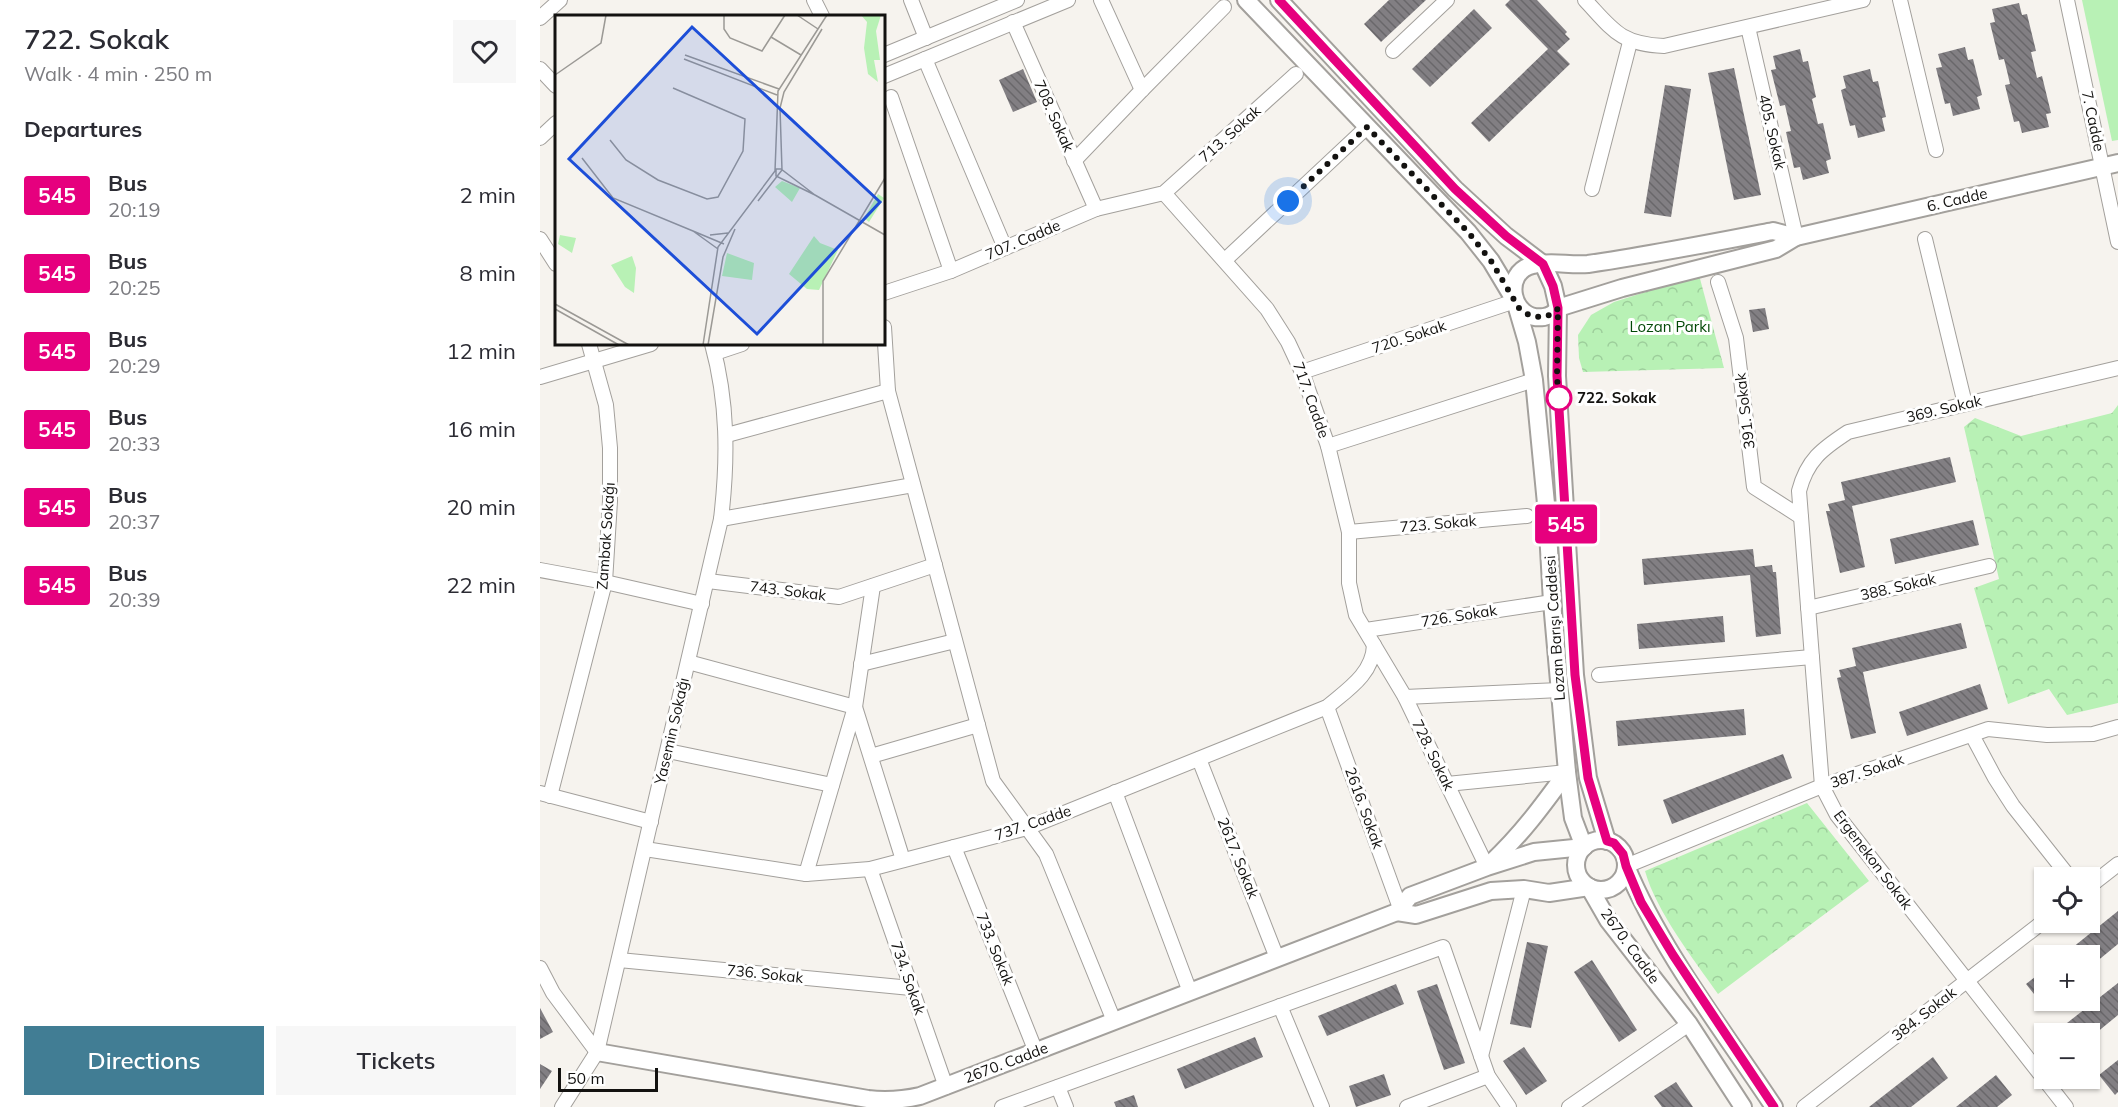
<!DOCTYPE html>
<meta charset="utf-8">
<style>
:root{--surface:#fff;--page:#f7f7f7;--text:#2b2b33;--muted:#7c7c81;--accent:#417d94}
body{margin:0;font-family:Mulish,sans-serif;background:var(--page);color:var(--text);height:100vh;display:flex;flex-direction:column;font-size:22px;white-space:nowrap}
*{box-sizing:border-box;margin:0}
p{font-size:20px;color:var(--muted)}
.icon{flex:none;width:33px;height:33px;fill:none;stroke:currentColor;stroke-width:2;stroke-linecap:round;stroke-linejoin:round}
.map{position:relative;flex:1;overflow:hidden}
.side{display:flex;flex-direction:column;background:var(--surface);width:540px}
.side>*{flex:none}
.badge{padding:0 12px;border-radius:4px;font-size:21px;line-height:39px}
.tools{position:absolute;left:1494px;top:867px;display:grid;gap:12px}
.tools a{display:grid;place-items:center;width:66px;height:66px;border-radius:0px;background:var(--surface);box-shadow:0 2px 4px #0004;font-size:30px}
.scale{position:absolute;left:18px;bottom:15px;width:100px;box-sizing:border-box;padding-left:6px;border:3px solid #131210;border-top:0;font-size:16px;line-height:21px;white-space:nowrap;color:#131210;-webkit-text-stroke:4px #fff;paint-order:stroke}
.you{position:absolute;width:30px;height:30px;margin:-15px;border:4px solid #fff;border-radius:50%;background:#1a73e8;box-shadow:0 0 0 9px #1a73e833}
.map>.badge{position:absolute;translate:-50% -50%;box-shadow:0 0 0 3px #fff}
h2{padding:0 24px;font-size:22px;line-height:54px}
.round{display:grid;place-items:center;flex:none;width:63px;height:63px;border-radius:0px;background:var(--page)}
.summary{display:flex;align-items:center;justify-content:space-between;height:102px;padding:0 24px}
h1{font-size:28px;font-weight:600;line-height:45px}
.action{display:flex;gap:12px;margin-top:auto;padding:12px 24px}
.action a{flex:1;height:69px;border-radius:0px;background:var(--accent);color:#fff;font-size:24px;font-weight:600;line-height:69px;text-align:center}
.action a+a{background:var(--page);color:var(--text)}
ul{padding:0;list-style:none}
li{display:flex;align-items:center;gap:18px;height:78px;padding:0 24px}
li div{flex:1}
li b{display:block;font-size:22px}
li em{font-style:normal}
li .badge{min-width:66px;font-weight:700;text-align:center}
main{display:flex;flex:1;min-height:0}
.map>svg:first-child{display:block}
.green{fill:#b8f1b5}
.park{fill:url(#park-crowns)}
.building{fill:url(#building-back-hatch)}
.lines{fill:none;stroke-linecap:round;stroke-linejoin:round}
.minor-casing{stroke:#a3a09c;stroke-width:16}
.major-casing{stroke:#a3a09c;stroke-width:20}
.minor{stroke:#fff;stroke-width:14}
.major{stroke:#fff;stroke-width:16}
.line-casing{stroke:#fff;stroke-width:14}
.line{stroke:#e6007e;stroke-width:9}
.walk{stroke:#131210;stroke-width:6;stroke-dasharray:0 10.8}
.stop-dot{fill:#fff;stroke:#e6007e;stroke-width:3}
.labels{text-anchor:middle;stroke-width:6;stroke-linejoin:round;paint-order:stroke}
.street-label{font-size:15px;fill:#131210;stroke:#fff}
.park-label{font-size:15px;fill:#024806;stroke:#fff}
.stop-label{font-size:15px;font-weight:bold;fill:#131210;stroke:#fff;text-anchor:start}
.inset-road{fill:none;stroke:#9b9995;stroke-width:1.5}
.view{fill:#1d4ed8;fill-opacity:0.15;stroke:#1d4ed8;stroke-width:3}
.inset-edge{fill:none;stroke:#131210;stroke-width:3}
</style>
<main>
<section class="side">
<div class="summary"><div><h1>722. Sokak</h1><p>Walk · 4 min · 250 m</p></div><a class="round"><svg class="icon" aria-label="heart" viewBox="0 0 24 24"><path d="M12 20l-8-8c-3-5 5-10 8-4 3-6 11-1 8 4z"/></svg></a></div>
<h2>Departures</h2>
<ul>
<li><span class="badge" style="background:#e6007e;color:#fff">545</span><div><b>Bus</b><p>20:19</p></div><em>2 min</em></li>
<li><span class="badge" style="background:#e6007e;color:#fff">545</span><div><b>Bus</b><p>20:25</p></div><em>8 min</em></li>
<li><span class="badge" style="background:#e6007e;color:#fff">545</span><div><b>Bus</b><p>20:29</p></div><em>12 min</em></li>
<li><span class="badge" style="background:#e6007e;color:#fff">545</span><div><b>Bus</b><p>20:33</p></div><em>16 min</em></li>
<li><span class="badge" style="background:#e6007e;color:#fff">545</span><div><b>Bus</b><p>20:37</p></div><em>20 min</em></li>
<li><span class="badge" style="background:#e6007e;color:#fff">545</span><div><b>Bus</b><p>20:39</p></div><em>22 min</em></li>
</ul>
<div class="action"><a>Directions</a><a>Tickets</a></div>
</section>
<div class="map">
<svg width="1578" height="1107" viewBox="0 0 1578 1107">
<defs>
<pattern id="park-crowns" width="20" height="18" patternUnits="userSpaceOnUse" patternTransform="scale(1.5)"><rect width="20" height="18" fill="#b8f1b5"/><path d="M2 6a3 3 0 1 1 6 0M12 15a3 3 0 1 1 6 0" fill="none" stroke="#9dce9b"/></pattern>
<pattern id="building-back-hatch" width="6" height="6" patternUnits="userSpaceOnUse" patternTransform="scale(1.5)"><rect width="6" height="6" fill="#827f83"/><path d="M-1 5l2 2M0 0l6 6M5-1l2 2" fill="none" stroke="#69676a"/></pattern>
</defs>
<rect width="100%" height="100%" fill="#f6f3ee"/>
<path class="green" d="M1542,0h36v140l-6,1z"/>
<g class="park">
<path d="M1159,275l25,93 -141,4 -4,-14 -1,-23 13,-20 23,-13z"/>
<path d="M1578,405v298l-51,12 -18,-26 -41,15 -34,-116 25,-9 -35,-152 11,-9 46,18 91,-23z"/>
<path d="M1267,803l62,78 -151,113c-24,-34 -62,-83 -73,-123z"/>
</g>
<g class="building">
<path d="M849,0h37l-45,42 -17,-18z"/>
<path d="M970,0h27l30,32 -2,2 5,5 -13,12 13,13 -81,78 -18,-19 77,-74 -43,-44z"/>
<path d="M1479,3l3,12 5,-1 9,37 -5,1 6,26 5,-2 9,37 -5,1 3,13 -27,6 -3,-12 -5,1 -9,-37 5,-1 -3,-13 -3,-12 -5,1 -9,-37 5,-1 -3,-13z"/>
<path d="M934,9l18,19 -62,59 -18,-18z"/>
<path d="M1425,47l3,13 5,-1 9,36 -5,2 3,12 -27,7 -3,-13 -5,1 -9,-36 6,-1 -4,-13z"/>
<path d="M1260,49l3,13 5,-1 8,36 -4,2 6,25 5,-1 8,36 -5,2 3,12 -26,7 -3,-13 -6,1 -8,-36 5,-1 -6,-26 -5,1 -9,-36 5,-1 -3,-13z"/>
<path d="M1194,68l27,127 -27,5 -26,-127z"/>
<path d="M483,69l14,33 -24,10 -14,-32z"/>
<path d="M1330,69l3,13 5,-1 8,36 -4,1 3,13 -27,7 -3,-13 -5,1 -9,-36 5,-2 -3,-12z"/>
<path d="M1125,85l26,4 -20,128 -27,-4z"/>
<path d="M1225,308l4,21 -16,3 -4,-22z"/>
<path d="M1410,457l6,25 -104,24 13,61 -25,6 -14,-62h4l-2,-7 17,-4 -4,-18z"/>
<path d="M1433,520l6,25 -84,19 -5,-25z"/>
<path d="M1213,549l2,18 17,-2 1,7h3l5,62 -25,3 -6,-62 -106,10 -2,-26z"/>
<path d="M1183,616l2,26 -86,7 -2,-25z"/>
<path d="M1421,623l6,25 -104,24 13,61 -25,6 -14,-61 4,-1 -2,-7 17,-4 -4,-18z"/>
<path d="M1440,684l8,25 -81,27 -8,-24z"/>
<path d="M1204,709l2,26 -128,11 -2,-25z"/>
<path d="M1243,754l9,24 -120,46 -9,-24z"/>
<path d="M1578,911v33l-28,23v-11h-28z"/>
<path d="M987,942l21,4 -17,82 -21,-4z"/>
<path d="M1052,960l45,70 -18,12 -45,-70z"/>
<path d="M1504,970v30h3l-5,4 -16,-20z"/>
<path d="M1578,983v32l-28,23v-4h-37z"/>
<path d="M856,984l8,20 -77,32 -9,-20z"/>
<path d="M897,984l28,79 -21,7 -27,-79z"/>
<path d="M0,1008l13,24 -13,7z"/>
<path d="M715,1037l8,20 -78,32 -8,-20z"/>
<path d="M984,1047l23,34 -21,14 -23,-34z"/>
<path d="M1393,1057l15,21 -37,29h-42z"/>
<path d="M1578,1060v32l-3,3 -16,-20z"/>
<path d="M0,1064l12,7 -12,18z"/>
<path d="M844,1074l7,21 -35,12 -7,-21z"/>
<path d="M1456,1075l16,20 -15,12h-41z"/>
<path d="M1136,1082l17,25h-31l-8,-11z"/>
<path d="M594,1095l4,12h-22l-2,-5z"/>
</g>
<g class="lines">
<defs>
<g id="minor">
<path d="M274,0l8,16"/>
<path d="M371,0l15,38"/>
<path d="M561,0l41,90"/>
<path d="M1045,0c28,30 35,44 79,46l199,-46"/>
<path d="M1360,0l36,150"/>
<path d="M1527,0l51,242"/>
<path d="M0,18l20,-18"/>
<path d="M473,22l83,187"/>
<path d="M1208,27l48,210"/>
<path d="M853,51l54,-51"/>
<path d="M344,55l133,-55"/>
<path d="M385,59l80,189"/>
<path d="M0,69l16,17"/>
<path d="M344,76l184,-76"/>
<path d="M351,97l60,174"/>
<path d="M0,138l16,-15"/>
<path d="M534,161l68,-71 82,-83"/>
<path d="M1052,189l38,-147"/>
<path d="M624,193l103,116 21,33 14,30 26,74 21,86v51l7,32 49,82 82,170"/>
<path d="M0,239l16,25"/>
<path d="M1385,239l40,165"/>
<path d="M685,260l142,-133"/>
<path d="M1178,282l18,56 18,149 47,30"/>
<path d="M344,293l67,-22 145,-62 68,-16 132,-119"/>
<path d="M344,327l4,64 105,390 53,73 68,167"/>
<path d="M175,353l27,-9"/>
<path d="M762,372l213,-71"/>
<path d="M0,377l111,-33"/>
<path d="M187,435l161,-44"/>
<path d="M788,446l206,-66"/>
<path d="M181,519l192,-34"/>
<path d="M809,532l178,-16"/>
<path d="M0,570l65,12 97,22"/>
<path d="M168,581l131,16 96,-32"/>
<path d="M1268,608l181,-42"/>
<path d="M826,630l186,-28"/>
<path d="M148,662l167,45 48,153"/>
<path d="M321,664l94,-23"/>
<path d="M1059,675l213,-18"/>
<path d="M865,697l155,-7"/>
<path d="M787,707l73,201"/>
<path d="M1432,735l23,43 18,28 57,72"/>
<path d="M128,751l164,34"/>
<path d="M331,756l107,-31"/>
<path d="M659,759l78,199"/>
<path d="M907,784l120,-12"/>
<path d="M575,792l75,200"/>
<path d="M0,793l111,29"/>
<path d="M10,796l55,-214 5,-81v-53l-4,-43 -17,-61"/>
<path d="M414,847l82,205"/>
<path d="M105,849l161,25 64,-5 157,-41 300,-121c20,-17 46,-33 47,-62"/>
<path d="M1086,866l196,-80 166,-57 59,6 46,-1 25,-7"/>
<path d="M330,869l76,218"/>
<path d="M266,874l49,-167 18,-121"/>
<path d="M1550,886l28,-22"/>
<path d="M79,960l292,28"/>
<path d="M0,968l13,25 44,59"/>
<path d="M740,1006l42,101"/>
<path d="M941,1056l43,-167"/>
<path d="M518,1087l8,20"/>
<path d="M22,1107l35,-55 124,-533c7,-60 7,-117 -9,-175"/>
<path d="M462,1107l441,-160 45,129 21,31"/>
<path d="M867,1107l81,-31"/>
<path d="M1029,1107l120,-83"/>
<path d="M1264,1107l240,-186"/>
<path d="M1526,1107l-229,-292 -15,-29 -23,-295c8,-31 23,-42 49,-59l270,-64"/>
</g>
<g id="major">
<path d="M706,0l222,232 23,29 24,40 12,41 7,38 13,134 5,88 15,170 6,46 11,29"/>
<path d="M739,0l176,189 51,47 37,28 10,22 5,22 -1,68 18,299 13,103 19,63"/>
<path d="M1233,231l23,6 -20,12 -154,39 -64,20c-3,5 -8,8 -14,9 -33,5 -43,-45 -11,-52 18,-5 37,1 55,-1 62,-9 123,-21 185,-33z"/>
<path d="M1256,237l322,-74"/>
<circle cx="1061" cy="865" r="25"/>
<path d="M1044,847l-50,5 -47,15 -77,29 -13,16 19,3 75,-24 33,-2 25,4 40,-6"/>
<path d="M951,863c30,-28 52,-58 76,-91"/>
<path d="M1086,866c35,85 97,164 148,241"/>
<path d="M1049,887l19,33 81,104 54,83"/>
<path d="M57,1052l271,47c18,2 34,1 52,-3l477,-184"/>
</g>
</defs>
<use href="#minor" class="minor-casing"/>
<use href="#major" class="major-casing"/>
<use href="#minor" class="minor"/>
<use href="#major" class="major"/>
</g>
<g class="lines">
<defs>
<path id="line" d="M739,0l176,189 51,47 37,28 10,22 5,22 -1,68 18,299 13,103 19,63 7,2 9,11 3,12 15,36 32,53 101,152"/>
</defs>
<use href="#line" class="line-casing"/>
<use href="#line" class="line"/>
<path class="walk" d="M748,201l79,-74 101,105 23,29 28,47c12,11 24,11 37,4l2,-4 -1,68 2,32v-10"/>
</g>
<circle class="stop-dot" cx="1019" cy="398" r="12"/>
<g class="labels">
<g class="street-label">
<text transform="translate(514 116) rotate(66)" y="5">708. Sokak</text>
<text transform="translate(1553 121) rotate(78)" y="5">7. Cadde</text>
<text transform="translate(1232 132) rotate(77)" y="5">405. Sokak</text>
<text transform="translate(690 134) rotate(-42)" y="5">713. Sokak</text>
<text transform="translate(1417 200) rotate(-13)" y="5">6. Cadde</text>
<text transform="translate(483 240) rotate(-23)" y="5">707. Cadde</text>
<text transform="translate(869 337) rotate(-18)" y="5">720. Sokak</text>
<text transform="translate(771 400) rotate(70)" y="5">717. Cadde</text>
<text transform="translate(1404 409) rotate(-13)" y="5">369. Sokak</text>
<text transform="translate(1205 411) rotate(-97)" y="5">391. Sokak</text>
<text transform="translate(898 524) rotate(-5)" y="5">723. Sokak</text>
<text transform="translate(66 536) rotate(-86)" y="5">Zambak Sokağı</text>
<text transform="translate(1358 587) rotate(-13)" y="5">388. Sokak</text>
<text transform="translate(248 591) rotate(7)" y="5">743. Sokak</text>
<text transform="translate(919 616) rotate(-9)" y="5">726. Sokak</text>
<text transform="translate(1015 628) rotate(-94)" y="5">Lozan Barışı Caddesi</text>
<text transform="translate(132 731) rotate(-77)" y="5">Yasemin Sokağı</text>
<text transform="translate(893 755) rotate(64)" y="5">728. Sokak</text>
<text transform="translate(1327 771) rotate(-19)" y="5">387. Sokak</text>
<text transform="translate(824 808) rotate(70)" y="5">2616. Sokak</text>
<text transform="translate(493 823) rotate(-19)" y="5">737. Cadde</text>
<text transform="translate(698 858) rotate(68)" y="5">2617. Sokak</text>
<text transform="translate(1333 860) rotate(53)" y="5">Ergenekon Sokak</text>
<text transform="translate(1090 946) rotate(54)" y="5">2670. Cadde</text>
<text transform="translate(455 949) rotate(68)" y="5">733. Sokak</text>
<text transform="translate(225 974) rotate(6)" y="5">736. Sokak</text>
<text transform="translate(368 978) rotate(71)" y="5">734. Sokak</text>
<text transform="translate(1384 1014) rotate(-38)" y="5">384. Sokak</text>
<text transform="translate(466 1063) rotate(-21)" y="5">2670. Cadde</text>
</g>
<g class="park-label">
<text x="1130" y="332">Lozan Parkı</text>
</g>
<g class="stop-label">
<text x="1037" y="403">722. Sokak</text>
</g>
</g>
<g transform="translate(15 15)">
<rect width="330" height="330" fill="#f6f3ee"/>
<path d="M323,179l6,4 -15,24 -5,-4z" fill="#b8f1b5"/>
<path d="M306,0h20l-5,16 4,29h-6l4,22 -10,-8 -4,-26 3,-26z" fill="#b8f1b5"/>
<path d="M227,166l18,7 -8,14 -17,-15zM5,220l16,3 -4,15 -14,-9zM259,221l6,7 18,7 -19,40 -12,-1 -18,-15zM172,238l27,10 -2,17 -30,-4zM77,241l4,12 -2,25 -9,-6 -14,-22z" fill="#b8f1b5"/>
<path class="inset-road" d="M169,0v14l6,9 32,13 23,-36M242,0l21,14M216,22l30,18M130,40l94,34M129,44l93,36M0,60l46,-32 5,-28M55,125l16,20 32,20 49,19 11,-2 25,-46 2,-32 -72,-31M27,143l31,40 80,33M221,154h5l34,26 -39,-19zM260,180l70,40M203,186l24,-31 -2,-62 4,-16 38,-63M155,220l18,-2M163,234l-25,-18 31,13M0,289l74,41M0,294l64,36M148,330l15,-98 57,-76 3,-80 49,-76M153,330l15,-88 12,-28M268,330v-64l62,-103"/>
<path class="view" d="M137,12l188,175 -123,132 -188,-175z"/>
<rect width="330" height="330" class="inset-edge"/>
</g>
</svg>
<div class="tools">
<a><svg class="icon" aria-label="locate" viewBox="0 0 24 24"><circle cx="12" cy="12" r="6"/><path d="M12 2v4M12 18v4M2 12h4M18 12h4"/></svg></a>
<a>+</a>
<a>−</a>
</div>
<div class="scale">50 m</div>
<div class="you" style="left:748px;top:201px"></div>
<b class="badge" style="left:1026px;top:524px;background:#e6007e;color:#fff">545</b>
</div>
</main>
